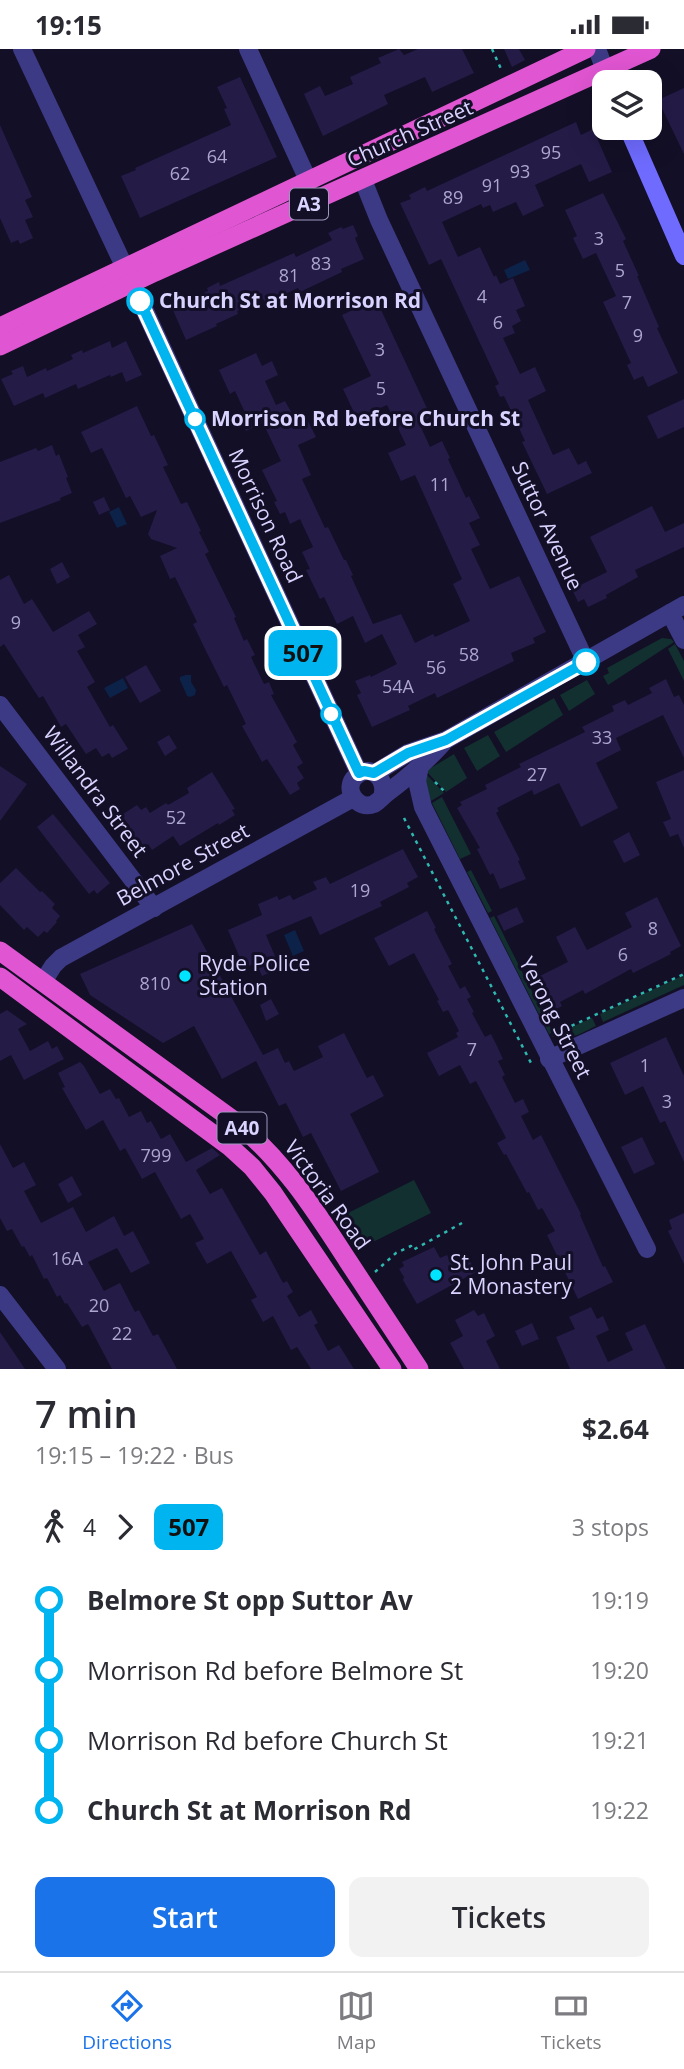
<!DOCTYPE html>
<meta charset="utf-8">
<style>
:root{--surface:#fff;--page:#f2f2f3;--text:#2b2b33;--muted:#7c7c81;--line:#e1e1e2;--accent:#1a73e8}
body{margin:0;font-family:"Open Sans",sans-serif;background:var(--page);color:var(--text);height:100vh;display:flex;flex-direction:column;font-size:26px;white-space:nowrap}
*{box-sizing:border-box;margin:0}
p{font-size:23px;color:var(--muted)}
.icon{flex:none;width:38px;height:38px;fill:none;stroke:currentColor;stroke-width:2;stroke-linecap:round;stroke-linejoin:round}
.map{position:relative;height:1320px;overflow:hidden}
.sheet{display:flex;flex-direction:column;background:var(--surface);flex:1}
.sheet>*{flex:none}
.badge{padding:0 14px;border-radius:10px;font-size:24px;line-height:46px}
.fabs{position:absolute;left:592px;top:21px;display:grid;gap:14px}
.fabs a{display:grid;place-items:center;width:70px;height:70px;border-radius:14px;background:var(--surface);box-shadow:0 7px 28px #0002;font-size:35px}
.map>.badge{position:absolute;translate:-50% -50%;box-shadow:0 0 0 4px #fff}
.legs{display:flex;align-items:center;gap:10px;height:77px;padding:0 35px;font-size:23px}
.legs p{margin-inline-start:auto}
.head{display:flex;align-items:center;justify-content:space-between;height:119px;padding:0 35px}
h1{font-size:38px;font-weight:600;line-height:52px}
.primary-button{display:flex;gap:14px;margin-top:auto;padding:14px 35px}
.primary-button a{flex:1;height:80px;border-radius:14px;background:var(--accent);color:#fff;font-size:28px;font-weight:600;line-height:80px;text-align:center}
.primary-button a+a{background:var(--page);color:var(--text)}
ul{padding:0 35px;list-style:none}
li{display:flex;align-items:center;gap:24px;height:70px;font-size:26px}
li i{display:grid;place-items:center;width:10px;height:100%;margin:0 9px;background:currentColor}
li i::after{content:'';width:18px;height:18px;margin:-9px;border:5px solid;border-radius:50%;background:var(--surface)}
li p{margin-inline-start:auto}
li:first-child i{background:linear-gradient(#0000 50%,currentColor 0)}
li:last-child i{background:linear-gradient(currentColor 50%,#0000 0)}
.status{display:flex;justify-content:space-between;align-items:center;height:49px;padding:0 35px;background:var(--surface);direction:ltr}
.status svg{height:19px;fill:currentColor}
.dock{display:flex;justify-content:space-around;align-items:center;height:98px;border-top:2px solid var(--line);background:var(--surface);font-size:19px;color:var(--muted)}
.dock a{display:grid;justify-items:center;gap:4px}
.dock .active{color:var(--accent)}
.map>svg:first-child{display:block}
.green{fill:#12302f}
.water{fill:#0c2248}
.building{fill:#241b47}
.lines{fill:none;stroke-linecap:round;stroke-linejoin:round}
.path{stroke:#2fb8b0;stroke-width:2.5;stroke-dasharray:3.5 5;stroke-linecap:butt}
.minor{stroke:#3d3a85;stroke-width:18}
.tertiary{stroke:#3d3a85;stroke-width:18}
.secondary{stroke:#6f6bff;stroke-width:18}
.trunk{stroke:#e055d1;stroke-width:19}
.line-1-casing{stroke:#fff;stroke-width:16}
.line-1{stroke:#00b5ef;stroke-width:10}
.stop-1-dot{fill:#fff;stroke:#00b5ef;stroke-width:3.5}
.poi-dot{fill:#00e5ff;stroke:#130f26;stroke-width:2.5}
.labels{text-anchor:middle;stroke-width:6;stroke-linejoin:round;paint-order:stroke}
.number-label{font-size:18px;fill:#aca6d1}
.shield{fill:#130f26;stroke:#9e99be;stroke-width:2}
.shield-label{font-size:19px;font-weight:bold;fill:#d9d4ff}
.street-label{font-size:21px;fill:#d9d4ff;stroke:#130f26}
.stop-label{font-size:21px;font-weight:bold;fill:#d9d4ff;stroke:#130f26;text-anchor:start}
.poi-label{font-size:21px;fill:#d9d4ff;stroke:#130f26;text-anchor:start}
</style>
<div class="status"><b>19:15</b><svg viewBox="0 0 49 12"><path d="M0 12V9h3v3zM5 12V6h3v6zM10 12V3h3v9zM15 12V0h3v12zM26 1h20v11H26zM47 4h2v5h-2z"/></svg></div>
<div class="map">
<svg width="684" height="1320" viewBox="0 0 684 1320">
<rect width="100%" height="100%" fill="#130f26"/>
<g class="green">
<path d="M662,589l9,1 3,3 -66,43 -5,-9 6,-3 -2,-5z"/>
<path d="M675,595l9,17v20l-16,-32z"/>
<path d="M587,631l8,14 -26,17 -9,-16z"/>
<path d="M554,649l9,17 -57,37 -12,-20z"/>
<path d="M488,686l12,21 -23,15 -13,-23z"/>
<path d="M454,705l13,24 -21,14 -20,-21z"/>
<path d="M425,724l19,20 -13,8 -7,-15z"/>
<path d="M442,748l29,57 -11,5 -28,-56z"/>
<path d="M471,821l21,41 -4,2 -21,-41z"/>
<path d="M494,867l59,117 -4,1 -59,-116z"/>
<path d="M684,926v10l-81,37 -3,-8z"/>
<path d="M592,969l4,8c-15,7 -29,17 -45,10z"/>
<path d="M414,1131l17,33 -70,35 -21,-31z"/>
</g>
<g class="water">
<path d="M525,211l5,10 -22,9 -4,-9z"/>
<path d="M119,458l8,17 -10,4 -8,-16z"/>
<path d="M186,626h5v7l5,8 -1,5 -5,2 -3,-1 -7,-16v-3z"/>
<path d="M123,629l5,10 -18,10 -6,-10z"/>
<path d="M295,881l9,21 -11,5 -9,-21z"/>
</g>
<g class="building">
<path d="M399,0l5,6 14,-6h44l12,24 -42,19 -7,-15 -41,18 4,9 -65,32 -19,-42 16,-8 5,10 28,-12 -3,-7 31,-14 -3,-5z"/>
<path d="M504,0h15l6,11 -13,7z"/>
<path d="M240,28l37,80 -137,61 -19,-42 15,-6 -1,-2 96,-43 -7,-16 3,-1 -10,-21z"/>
<path d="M684,39v66l-26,-54z"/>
<path d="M576,73l5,13 12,-6 19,43 -23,10 -8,-18 -46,21 9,21 -21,10 -7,-14 -23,10 -3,-7 -7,3 -2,-4 -39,18 16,35 22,-10 14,30 2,-2 4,9 13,-6 12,28 -9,4 5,11 -9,5 3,7 -12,5 17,36 15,-7 11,24 -18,9 25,55 16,-7 9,17 8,-4 6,12 -45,21 -25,-52 3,-1 -21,-45 -4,1 -5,-11 4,-2 -58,-125 -12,6 -29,-62 11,-4 -2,-4 16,-8 2,4z"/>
<path d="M0,76l32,72 -7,3 8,17 -8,3 8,18 -13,6 -2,-4 -7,3 -11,-25z"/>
<path d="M603,144l23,46 -3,2 16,35h-2l22,51 -2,1 21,45 -30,14 -5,-11 -9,4 -7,-15 4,-2 -28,-61 13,-6 -20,-43 -13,6 -10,-21 4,-2 -12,-26z"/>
<path d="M353,176l5,11 -3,2 9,21 -23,10 1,3 -42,20 -2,-4 -32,15 -3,-4 -26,12 1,3 -22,10 1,2 -31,14 -14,-32 36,-17 -1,-3 12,-6 1,4 74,-33 2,4 36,-17 -4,-7 13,-6 2,2z"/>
<path d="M376,250l55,118 -12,6 11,24 12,-6 8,17 -2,1 18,39 3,-2 11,22 -11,5 11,22 -9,4 19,40 29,-13 27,56 -13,6 2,5 -24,10 3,8 -77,37 -2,-5 -27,13 2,4 -38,17 -15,-32 4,-2 -6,-12 15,-6 1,2 26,-13 -15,-30 -17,9 -12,-27 -16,8 -13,-27 -4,2 -14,-29 4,-1 -8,-17 11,-5 -13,-28 -10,5 -5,-12 -5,2 -6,-12 3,-1 -15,-31 19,-9 -18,-38 -17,8 -5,-11 6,-3 -12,-26 -5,3 -11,-24 37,-17 6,13 10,-5 6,14 -13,6 11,24 9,-4 14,25 9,-5 8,16 -18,8 13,30 -9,4 23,49 3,-1 16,33h2l7,15 -2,1 22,48 28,-10 14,29 18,-9 2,3 35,-16 -17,-37 9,-5 -47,-104 -14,6 -13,-28 18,-8 -19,-40 -30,14 -14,-30 28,-13 -29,-61z"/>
<path d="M110,292l2,7 14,-7 16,34 -16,7 -4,-10 -11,5 -1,-2 -32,14 -2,-5 -31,14 -2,-5 -29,13 -13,-27 12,-5 -2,-3 12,-5 4,11 19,-9 1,3 26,-12 -2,-4 11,-5 1,3z"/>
<path d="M684,350v28l-26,12 -11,-23z"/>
<path d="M137,357l14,30 3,-1 14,30 -5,2 18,37 6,-2 14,29 -2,1 10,20 -4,2 31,63 -2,1 10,23 3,-2 8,16 -4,2 13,27 5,-2 5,12 -3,1 26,47 -4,3 10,18 -6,4 7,11 -7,5 3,6 -10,6 -23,-36 -5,3 -20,-36 4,-2 -19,-39 -3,2 -20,-40 -11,-23 4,-2 -22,-45 -5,2 -10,-23 17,-8 -26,-9 -3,-5 9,-24 -16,7 -11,-21 -4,2 -24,-50 -11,5 -10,-21z"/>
<path d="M52,396l4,11 3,-2 9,23 -2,1 6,15 -12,5 1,2 -61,23v-61l36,-14 2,3z"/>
<path d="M104,448l6,13 -11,5 -6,-13z"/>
<path d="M652,457l13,26 19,-9v24l-49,23 3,7 -32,18 1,3 -19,9 -4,-8 -6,3 -6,-13 35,-17 -17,-35z"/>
<path d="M62,513l8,15 -13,7 -7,-15z"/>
<path d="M9,526l15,29 8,-5 21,33 36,-21 8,13 -19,11 7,12 -8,4 18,31 -8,5 23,40 3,-2 15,24 -16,9 -3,-5 -7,4 -6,-9 -10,6 -20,-30 -5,3 -18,-31 -4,2 -35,-54 -4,3v-67z"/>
<path d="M146,616l15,26 -21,12 -15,-26z"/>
<path d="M666,630l8,18 5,-2 5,10v53l-21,-43 -47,23 5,12 -25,13 22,45 -37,19 -22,-44 -25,12 -2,-5 -35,18 2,3 -3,2 24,47 -2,1 8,18 -26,10 -7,-16 -3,2 -13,-26 3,-1 -23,-40 5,-3 -2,-3 27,-13 -2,-4 36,-18 -2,-3 66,-32 -3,-5 32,-16 -2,-5 13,-6 3,5 24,-12 -3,-5z"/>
<path d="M169,686l8,13 -12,8 -8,-14z"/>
<path d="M0,717l27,18 -27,37z"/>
<path d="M684,721v78l-6,-14 -8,3 -7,-15 8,-3 -15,-37z"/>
<path d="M212,723l23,37 -3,1 3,5 -16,10 -1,-2 -38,23 -7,-10 -21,14 -4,-6 -4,3 -3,-4 -5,3 -19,-28 20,-13 4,5 5,-3 4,6 16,-10 2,2 21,-12 -2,-5z"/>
<path d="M53,765l57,69 -13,11 -3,-4 -5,4 -52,-67z"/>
<path d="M629,783l11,23 -16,8 -11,-22z"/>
<path d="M403,800l15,28 -11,6 2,4 -29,15 2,4 -62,29 -9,-19 -45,19 14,33 -18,8 -6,-13 -12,5 -16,-38 34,-15 -4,-11 19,-8 2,4 11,-5 3,5 24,-11 -4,-7 13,-5 4,7z"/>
<path d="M16,819l24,24 2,-1 13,13 -3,4 8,8 -4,5 1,1 -10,11 -3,-2 -6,6 -11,-10 -3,3 -24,-25v-22z"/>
<path d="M657,848l24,49 -11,6 1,2 -38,19 -2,-4 -46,25 -2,-4 -23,12 2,4 -11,6 -17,-33 34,-17 -12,-25 19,-10 12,23 45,-23 -7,-14z"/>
<path d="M517,858l7,15 -20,9 -7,-15z"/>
<path d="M427,862l9,17 -2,1 18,35 -4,2 12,23 5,-3 6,11 -4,2 7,13 -2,1 13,24 6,-3 6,12 6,13 -5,2 7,14 -3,2 13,26 8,-4 6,13 -8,4 12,24 8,-5 40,79 -1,1 23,52 2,-1 8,16 -35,17 -31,-64 8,-4 -13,-23 -4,2 -9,-18 -2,1 -21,-39 -2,1 -7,-12 9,-5 -30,-57 -6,3 -10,-19 -21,11 -12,-23 31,-16 -2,-4 3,-2 -11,-21 -5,2 -6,-11 2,-1 -25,-47 -25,13 -15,-28z"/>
<path d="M192,875l71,131 15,-7 7,15 4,-2 5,10 29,-14 -5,-11 26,-13 23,45 6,-3 11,21 -34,18 29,58 -38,19 -30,-58 -8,4 -17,-34 -7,3 -23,-45 -34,18 -28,-53 -31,17 -73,-48 -10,-21z"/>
<path d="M271,950l8,15 -13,7 -6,-16z"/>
<path d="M7,961l20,14 -9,5 12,22 18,-10 4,8 5,-3 7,13 -40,21 -13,-25 -11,6v-47z"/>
<path d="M666,988l18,39v86l-19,-41 -5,2 -17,-37 -18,9 -15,-32z"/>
<path d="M80,1013l4,4 16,28 10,-5 6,10 3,-1 10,19 12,-6 6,12 4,-2 10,18 9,-5 16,28 26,-14 8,7 -24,15 14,24 12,-6 38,67 6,-4 17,32 4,-2 6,11 -6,4 12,21 12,-7 7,13 -4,2 14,26 11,-6 15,24h-43l-14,-22 -6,3 -18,-34 -10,6 -12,-22 6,-3 -26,-46 -24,13 -12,-21 9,-4 -14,-25 -9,5 -26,-47 -13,7 -17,-31 -5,3 -17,-31 -17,10 -24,-42 3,-1 -7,-14z"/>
<path d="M642,1088l13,27 -21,10 -13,-27z"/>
<path d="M0,1095l13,24 11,-6 12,23 -12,6 17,32 32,-16 13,25 28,-16 10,20 9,-5 17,32 -19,10 -14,-25 -29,14 16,29 16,-8 15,29 4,-2 14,26 5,-2 19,35h-65l-24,-45 -6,3 -15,-24 -2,1 -5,-9 -3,2 -10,-19 -3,1 -12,-24 -2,2 -6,-11 -2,1 -10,-18 -5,2 -7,-13z"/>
<path d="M72,1127l10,19 -14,8 -10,-19z"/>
<path d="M684,1164v51l-16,-33 4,-2 -3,-9z"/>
<path d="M434,1198l6,11 7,-3 5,9 15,-8 9,16 -59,32 -14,-24 1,-3 -5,-8 5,-3 -2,-4z"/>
<path d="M591,1258l6,12 6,-3 6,14 -13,6 12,26 25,-12 -8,-17 20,-9 21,45h-96l-14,-32 19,-8 -6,-12z"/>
<path d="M474,1261l4,6 6,-3 11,23 -9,5 14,28h-36l-14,-26 13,-7 -8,-16z"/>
<path d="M532,1274l7,16 -17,7 -7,-15z"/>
<path d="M0,1283l25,37h-25z"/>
</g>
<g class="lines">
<g class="path">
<path d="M492,0l10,22"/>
<path d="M435,733l11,11"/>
<path d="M404,769l127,245"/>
<path d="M556,984l128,-59"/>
<path d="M375,1223l21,-19 15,-7 2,4 49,-27"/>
</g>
<g class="minor">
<path d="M248,0l60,131"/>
<path d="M363,131l16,40 207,442"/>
<path d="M670,564l14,27"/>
<path d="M0,656l154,203"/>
<path d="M420,717l-3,15 6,26 224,442"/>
<path d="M43,933l10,-16 8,-8 292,-160"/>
<path d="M549,1010l135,-61"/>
<path d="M0,1246l57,74"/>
</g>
<g class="tertiary">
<path d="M22,0l103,219"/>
<path d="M597,0l8,21"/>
<path d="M132,234l227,490"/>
<path d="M375,724l33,-20 38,-13 238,-135"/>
<path d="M382,748c6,-17 -11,-35 -26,-21 -14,12 1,35 18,28 5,-3 8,-7 13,-11 20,-15 39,-31 56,-50"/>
</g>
<path class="secondary" d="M628,79l56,128"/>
<g class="trunk">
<path d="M0,278l586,-278"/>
<path d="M0,297l155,-74 496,-223"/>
<path d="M0,902l233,169c49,38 82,90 115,141 24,36 47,72 71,108"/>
<path d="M0,928l229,169 23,21 21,26 119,176"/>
</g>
</g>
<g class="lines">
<defs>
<path id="line-1" d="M140,252l219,472 5,-2 10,2 34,-20 38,-13 140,-78"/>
</defs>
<use href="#line-1" class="line-1-casing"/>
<use href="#line-1" class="line-1"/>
</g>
<g class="stop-1-dot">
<circle cx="140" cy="252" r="12"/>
<circle cx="195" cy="370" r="9"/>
<circle cx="586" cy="613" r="12"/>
<circle cx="331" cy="665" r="9"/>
</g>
<g class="poi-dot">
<circle cx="185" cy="927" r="7"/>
<circle cx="436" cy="1226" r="7"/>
</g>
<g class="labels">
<g class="number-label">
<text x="551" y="110">95</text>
<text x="217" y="114">64</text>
<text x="520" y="129">93</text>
<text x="180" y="131">62</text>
<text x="492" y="143">91</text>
<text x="453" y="155">89</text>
<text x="599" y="196">3</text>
<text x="321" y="221">83</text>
<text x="620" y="228">5</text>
<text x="289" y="233">81</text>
<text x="482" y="254">4</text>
<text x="627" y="260">7</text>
<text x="498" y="280">6</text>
<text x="638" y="293">9</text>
<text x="380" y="307">3</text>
<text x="381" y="346">5</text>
<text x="440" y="442">11</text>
<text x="16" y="580">9</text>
<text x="469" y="612">58</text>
<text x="436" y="625">56</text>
<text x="398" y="644">54A</text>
<text x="602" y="695">33</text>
<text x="537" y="732">27</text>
<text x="176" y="775">52</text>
<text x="360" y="848">19</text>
<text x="653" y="886">8</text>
<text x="623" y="912">6</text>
<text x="155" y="941">810</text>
<text x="472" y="1007">7</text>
<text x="645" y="1023">1</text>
<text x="667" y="1059">3</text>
<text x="156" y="1113">799</text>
<text x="67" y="1216">16A</text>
<text x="99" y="1263">20</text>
<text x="122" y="1291">22</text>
</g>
<g class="shield">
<rect x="290" y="139.5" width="38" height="31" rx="5"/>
<rect x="217.5" y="1063.5" width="49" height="31" rx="5"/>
</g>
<g class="shield-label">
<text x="309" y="162">A3</text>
<text x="242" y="1086">A40</text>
</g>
<g class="street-label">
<text transform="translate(410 85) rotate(-24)" y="7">Church Street</text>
<text transform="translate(265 467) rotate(65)" y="7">Morrison Road</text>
<text transform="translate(547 477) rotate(65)" y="7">Suttor Avenue</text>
<text transform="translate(95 743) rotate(53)" y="7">Willandra Street</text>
<text transform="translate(183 816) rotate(-29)" y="7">Belmore Street</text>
<text transform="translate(555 969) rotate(63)" y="7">Yerong Street</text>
<text transform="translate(327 1146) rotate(54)" y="7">Victoria Road</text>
</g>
<g class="stop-label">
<text x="159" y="259">Church St at Morrison Rd</text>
<text x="211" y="377">Morrison Rd before Church St</text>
</g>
<g class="poi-label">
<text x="199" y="922">Ryde Police<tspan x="199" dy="24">Station</tspan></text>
<text x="450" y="1221">St. John Paul<tspan x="450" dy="24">2 Monastery</tspan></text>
</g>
</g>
</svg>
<div class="fabs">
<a><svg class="icon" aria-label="layers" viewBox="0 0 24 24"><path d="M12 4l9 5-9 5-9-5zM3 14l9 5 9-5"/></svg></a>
</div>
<b class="badge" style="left:303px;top:604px;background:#00b5ef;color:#111">507</b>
</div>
<section class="sheet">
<div class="head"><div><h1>7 min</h1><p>19:15 – 19:22 · Bus</p></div><b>$2.64</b></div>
<div class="legs"><svg class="icon" aria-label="walk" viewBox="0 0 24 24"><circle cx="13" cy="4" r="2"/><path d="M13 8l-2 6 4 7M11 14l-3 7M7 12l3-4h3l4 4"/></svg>4<svg class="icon" aria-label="forward" viewBox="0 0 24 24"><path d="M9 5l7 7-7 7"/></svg><b class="badge" style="background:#00b5ef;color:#111">507</b><p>3 stops</p></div>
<ul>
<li><i style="color:#00b5ef"></i><b>Belmore St opp Suttor Av</b><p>19:19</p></li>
<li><i style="color:#00b5ef"></i><span>Morrison Rd before Belmore St</span><p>19:20</p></li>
<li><i style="color:#00b5ef"></i><span>Morrison Rd before Church St</span><p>19:21</p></li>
<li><i style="color:#00b5ef"></i><b>Church St at Morrison Rd</b><p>19:22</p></li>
</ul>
<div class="primary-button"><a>Start</a><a>Tickets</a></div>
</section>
<nav class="dock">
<a class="active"><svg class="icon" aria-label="directions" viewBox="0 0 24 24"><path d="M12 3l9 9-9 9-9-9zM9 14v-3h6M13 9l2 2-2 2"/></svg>Directions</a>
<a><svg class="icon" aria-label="map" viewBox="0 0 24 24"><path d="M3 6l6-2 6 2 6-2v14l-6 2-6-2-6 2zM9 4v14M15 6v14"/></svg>Map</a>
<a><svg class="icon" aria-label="tickets" viewBox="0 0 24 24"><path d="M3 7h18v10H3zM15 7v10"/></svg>Tickets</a>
</nav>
